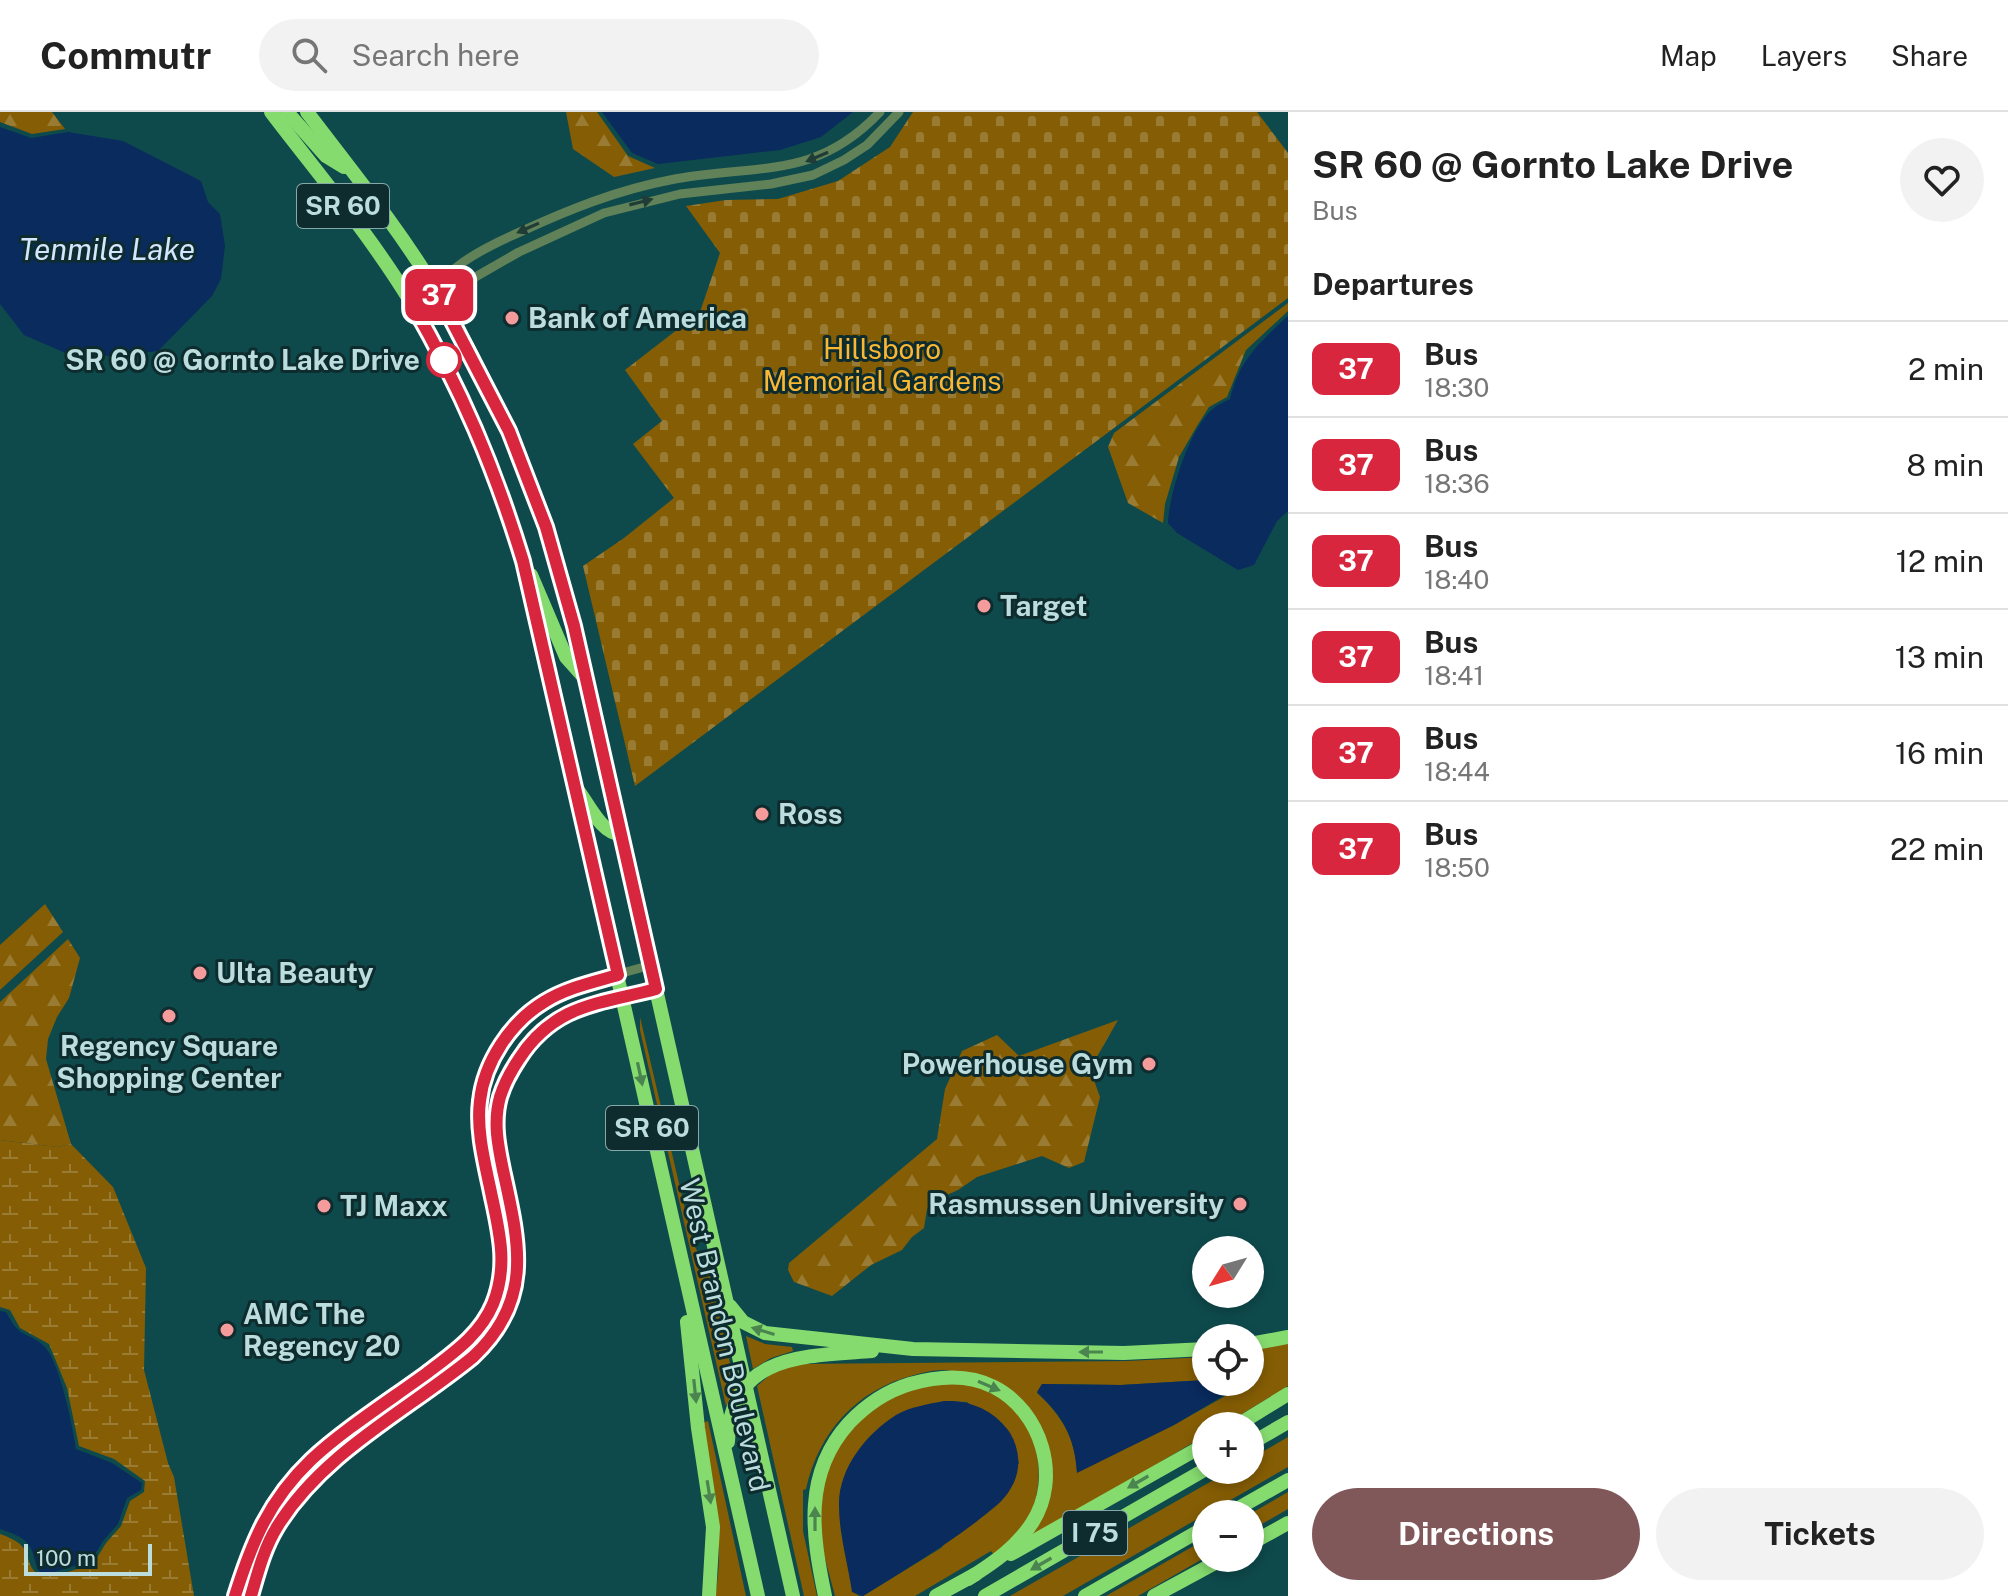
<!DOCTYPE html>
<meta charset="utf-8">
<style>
:root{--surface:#fff;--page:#f2f2f2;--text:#222;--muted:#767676;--line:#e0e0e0;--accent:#815859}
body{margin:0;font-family:"Public Sans",sans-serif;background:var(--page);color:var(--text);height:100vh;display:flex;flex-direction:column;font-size:30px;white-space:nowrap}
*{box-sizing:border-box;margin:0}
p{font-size:26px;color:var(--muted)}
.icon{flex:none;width:44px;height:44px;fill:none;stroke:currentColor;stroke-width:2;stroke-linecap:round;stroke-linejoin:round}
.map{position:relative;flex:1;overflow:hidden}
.details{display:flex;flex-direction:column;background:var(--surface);width:720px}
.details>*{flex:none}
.badge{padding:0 16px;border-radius:12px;font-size:28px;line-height:52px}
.needle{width:52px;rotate:233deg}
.fabs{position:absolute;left:1192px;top:1124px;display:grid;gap:16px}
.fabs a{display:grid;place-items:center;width:72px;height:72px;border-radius:50%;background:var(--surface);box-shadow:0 4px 12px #0003;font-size:40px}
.scale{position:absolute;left:24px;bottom:20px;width:128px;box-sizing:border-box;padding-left:8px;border:4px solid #bbddde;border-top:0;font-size:22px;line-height:28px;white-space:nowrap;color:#bbddde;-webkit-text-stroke:6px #0e2c2e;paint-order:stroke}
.map>.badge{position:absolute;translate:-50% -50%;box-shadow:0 0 0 4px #fff}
h2{padding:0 24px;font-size:30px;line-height:72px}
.round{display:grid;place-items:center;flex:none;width:84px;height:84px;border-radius:42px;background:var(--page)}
.head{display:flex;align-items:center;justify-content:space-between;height:136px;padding:0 24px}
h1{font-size:38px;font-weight:700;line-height:60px}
.primary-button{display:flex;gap:16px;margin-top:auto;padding:16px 24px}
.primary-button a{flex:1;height:92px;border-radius:48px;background:var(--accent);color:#fff;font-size:32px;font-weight:700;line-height:92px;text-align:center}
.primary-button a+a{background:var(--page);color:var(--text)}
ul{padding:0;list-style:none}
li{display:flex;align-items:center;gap:24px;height:96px;padding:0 24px;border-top:2px solid var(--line)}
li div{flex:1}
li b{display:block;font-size:30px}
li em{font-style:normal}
li .badge{min-width:88px;font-weight:700;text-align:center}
header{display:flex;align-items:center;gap:48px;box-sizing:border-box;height:112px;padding:0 40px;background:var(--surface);border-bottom:2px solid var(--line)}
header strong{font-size:38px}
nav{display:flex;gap:44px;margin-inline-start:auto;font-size:28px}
.search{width:560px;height:72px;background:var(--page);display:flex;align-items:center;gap:20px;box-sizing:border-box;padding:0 28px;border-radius:44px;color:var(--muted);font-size:30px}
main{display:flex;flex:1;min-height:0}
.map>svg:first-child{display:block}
.grass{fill:#855d04}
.forest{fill:url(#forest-firs)}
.wetland{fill:url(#wetland-marsh)}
.cemetery{fill:url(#cemetery-stones)}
.water{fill:#092b5e}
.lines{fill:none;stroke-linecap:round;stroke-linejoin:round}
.minor{stroke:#618258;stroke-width:9}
.highway{stroke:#86db6f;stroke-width:14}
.oneway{fill:#1f3d36}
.oneway2{fill:#4a844e}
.line-casing{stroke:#fff;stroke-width:18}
.line{stroke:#d7263d;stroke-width:12}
.poi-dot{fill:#f59b9c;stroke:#0e2c2e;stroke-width:3}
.stop-dot{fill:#fff;stroke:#d7263d;stroke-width:4}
.labels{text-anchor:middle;stroke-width:6;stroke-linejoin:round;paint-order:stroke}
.shield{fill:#0e2c2e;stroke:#87a8a9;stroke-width:2}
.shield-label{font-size:26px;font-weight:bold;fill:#bbddde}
.poi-label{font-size:28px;font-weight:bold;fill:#bbddde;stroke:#0e2c2e;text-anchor:start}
.park-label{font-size:28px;fill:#fab733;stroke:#0e2c2e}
.stop-label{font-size:28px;font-weight:bold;fill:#bbddde;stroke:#0e2c2e;text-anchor:end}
.street-label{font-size:28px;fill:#bbddde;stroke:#0e2c2e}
.water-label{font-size:30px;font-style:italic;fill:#d4e5fe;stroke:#0e2c2e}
</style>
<header>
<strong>Commutr</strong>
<div class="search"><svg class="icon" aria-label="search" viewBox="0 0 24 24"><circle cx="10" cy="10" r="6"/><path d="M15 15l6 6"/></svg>Search here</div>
<nav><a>Map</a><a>Layers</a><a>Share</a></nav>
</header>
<main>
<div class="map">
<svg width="1288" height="1484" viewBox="0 0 1288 1484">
<defs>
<pattern id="forest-firs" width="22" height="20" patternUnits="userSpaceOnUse" patternTransform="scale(2)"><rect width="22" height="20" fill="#855d04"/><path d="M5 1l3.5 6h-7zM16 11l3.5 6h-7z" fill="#997b34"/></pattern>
<pattern id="wetland-marsh" width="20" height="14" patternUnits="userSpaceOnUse" patternTransform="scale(2)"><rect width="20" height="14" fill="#855d04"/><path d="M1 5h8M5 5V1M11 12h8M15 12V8" fill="none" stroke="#997b34"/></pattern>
<pattern id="cemetery-stones" width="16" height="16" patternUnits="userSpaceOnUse" patternTransform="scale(2)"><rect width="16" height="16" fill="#855d04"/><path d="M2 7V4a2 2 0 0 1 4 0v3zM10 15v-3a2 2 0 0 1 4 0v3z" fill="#997b34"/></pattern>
</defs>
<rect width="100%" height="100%" fill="#0e4a4c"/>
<g class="grass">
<path d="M640,905l53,226 17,33 26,113 -10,17 -86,-376z"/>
<path d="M746,1224l19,8 27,3 1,4 -22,7 -18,11z"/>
<path d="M1288,1231v43l-66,40h-16v9l-173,102 -2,-4 17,-36 -16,-81c-20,-11 -39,-22 -59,-33 -7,-4 -15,-10 -22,-12 -11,-3 -26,1 -37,4 -58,15 -95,57 -108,114l-3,1v41l14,65h-13l-47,-210 14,-12 26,-10 330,-3 79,-4v23l-85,5 -79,-1 -5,9c25,23 38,44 40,79l97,-47 76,-43 10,-9 -10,1v-23z"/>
<path d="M944,1270c18,1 33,3 49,11 45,24 57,82 35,126 -6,13 -23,25 -34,36l-3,-4 -76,45h-52l78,-48 78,-85 -6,-24 -46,-37 -23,-1 -92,190 7,5h-24c-7,-28 -19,-62 -15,-91 5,-50 33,-88 77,-112 13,-7 33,-8 47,-11z"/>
<path d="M708,1309l38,175h-31c11,-58 -3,-115 -12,-173z"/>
<path d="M1288,1325v30l-225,129h-53l221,-126h19v-11z"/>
<path d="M1288,1380v17l-38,22v-17z"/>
<path d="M1206,1427v18l-68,39h-32z"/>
</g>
<g class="forest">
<path d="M0,0h52l13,17 -33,5 -32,-12z"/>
<path d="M566,0h31l31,44 27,12 -41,9 -41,-28z"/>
<path d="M1288,191v8l-42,39 -19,47 -18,10 -12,19 -18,31 -14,47 -2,19 -35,-20 -20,-56 6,-14z"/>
<path d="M45,792l18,28 -63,58v-45z"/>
<path d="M68,827l12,19 -11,40 -12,19 -9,22 -2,20 25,85 -14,3 -57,-7v-138z"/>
<path d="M1118,908l-28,49 10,28 -16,65 -15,6 -27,-12 -65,21 -19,13 -20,9 -11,10 -3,19 -12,9 -10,13 -31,15 -39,31 -38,-14 -6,-12 1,-7 148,-124 8,-50 17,-38 35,-16 22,21z"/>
</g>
<path class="wetland" d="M0,1028l57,7 14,-3 42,43 33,81 -2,102 24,93 6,14 20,119h-194v-62c40,14 19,27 40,42h15l38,-12 13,-21 15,-17 9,-25 14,-9 1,-11 -31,-22 -35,-13 -12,-58 -18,-44 -29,-16 -10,-18 -10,-3z"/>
<path class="cemetery" d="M913,0h344l31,41v145l-653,488 -52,-220 41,-28 50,-40 -41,-54 29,-23 -37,-51 75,-58 20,-59 -34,-47 40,-6 52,-1 60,-18 52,-34z"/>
<g class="water">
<path d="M602,0h251l-32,25 -41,13 -122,14 -26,-11z"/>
<path d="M0,15l31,11 37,-6 55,9 78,40 7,21 12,12 5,32 -4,33 -9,17 -54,55 -42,5 -46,-1 -46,-20 -24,-31z"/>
<path d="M1288,204v195l-11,10 -23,44 -16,5 -61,-37 -9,-10c1,-29 22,-97 46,-115 4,-4 11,-6 16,-9 9,-39 30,-57 58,-83z"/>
<path d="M0,1199l6,1c15,28 17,17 37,33 16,13 30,82 33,104l36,14 30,20 -1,7 -14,8 -9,26 -15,17 -12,20 -37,11h-14c-6,-8 -5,-17 -10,-25 -6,-11 -19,-14 -30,-18z"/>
<path d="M1206,1268v2h40l-72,43 -97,48c-2,-35 -14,-57 -40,-81l5,-8 79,1z"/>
<path d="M944,1289c25,-1 48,8 64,29 12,17 14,40 3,58 -8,15 -22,23 -35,34 -36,27 -74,50 -113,74l-11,-4c-4,-28 -13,-58 -13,-86 -1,-37 27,-72 57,-91 14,-8 32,-11 48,-14z"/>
</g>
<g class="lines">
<g class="minor">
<path d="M437,180c4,-6 8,-15 14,-20 18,-17 46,-30 69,-40 48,-22 97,-42 150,-52 85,-17 144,2 210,-68"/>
<path d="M412,192l25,-12 21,-5 61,-35 85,-39 76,-19 91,-10 42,-9 31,-15 23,-15 32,-33"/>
<path d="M235,1484c8,-25 15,-50 27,-74 32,-62 100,-101 155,-142 24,-18 55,-37 70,-65 21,-39 14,-76 5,-117 -6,-31 -15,-64 -13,-96 2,-14 8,-27 13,-40 30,-67 96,-79 159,-97"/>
<path d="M251,1484c7,-24 13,-48 26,-69 46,-74 129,-116 196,-170 61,-57 46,-113 30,-187 -5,-24 -10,-48 -3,-73 3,-13 11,-26 19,-38 12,-19 29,-35 49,-45 27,-13 59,-18 88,-25"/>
</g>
<g class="highway">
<path d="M271,0c48,63 100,124 141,192 49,81 84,166 111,257l235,1035"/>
<path d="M287,0l39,44 18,11"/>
<path d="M307,0c45,59 93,118 132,183 61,104 105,214 135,331l219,970"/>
<path d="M531,463l35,82 17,19"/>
<path d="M577,677c11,14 25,46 44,45"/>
<path d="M730,1194l13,16 22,11 148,16 211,4 82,-4"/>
<path d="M687,1210l11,106 15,99 -4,69"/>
<path d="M1250,1232l38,-7"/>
<path d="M1236,1314l52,-32"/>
<path d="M728,1330c1,-89 79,-86 144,-91"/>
<path d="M1250,1332l38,-22"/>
<path d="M1228,1402l60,-34"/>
<path d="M1250,1432l38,-21"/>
<path d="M1011,1442l195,-110"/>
<path d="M825,1484c-13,-62 -22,-122 24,-173 17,-18 38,-32 61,-39 28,-8 57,-11 84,3 47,24 68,90 38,136 -16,25 -39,40 -64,56"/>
<path d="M936,1484l40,-22"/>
<path d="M985,1484l221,-127"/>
<path d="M1085,1484l121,-69"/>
<path d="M1154,1484l70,-38"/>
</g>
</g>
<defs><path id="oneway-solid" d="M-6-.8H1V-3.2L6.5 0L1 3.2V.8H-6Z" transform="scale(2)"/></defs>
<g class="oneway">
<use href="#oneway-solid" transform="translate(817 45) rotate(157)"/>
<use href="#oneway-solid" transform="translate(641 90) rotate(-14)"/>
<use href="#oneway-solid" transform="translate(528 116) rotate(156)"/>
</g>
<g class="oneway2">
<use href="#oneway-solid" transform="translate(640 962) rotate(78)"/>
<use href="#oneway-solid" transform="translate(763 1219) rotate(-163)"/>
<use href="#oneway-solid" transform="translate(1091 1240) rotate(-180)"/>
<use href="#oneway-solid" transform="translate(989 1274) rotate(23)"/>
<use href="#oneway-solid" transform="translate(695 1279) rotate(84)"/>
<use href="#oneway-solid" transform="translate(1138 1370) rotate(150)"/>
<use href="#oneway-solid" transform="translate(709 1380) rotate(81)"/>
<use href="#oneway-solid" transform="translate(815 1407) rotate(-90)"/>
<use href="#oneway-solid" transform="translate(1041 1452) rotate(150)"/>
</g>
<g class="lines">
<defs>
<path id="line" d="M235,1484c17,-54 34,-96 76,-136 32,-30 79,-60 116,-87 26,-20 53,-38 66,-69 15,-37 7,-70 -1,-107 -6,-30 -16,-65 -12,-96 4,-39 31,-79 64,-99 22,-14 50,-20 74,-27l-95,-414c-29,-95 -62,-172 -111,-257l25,-12 72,139 37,96 28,99 82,363c-29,8 -61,12 -88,25 -20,10 -37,26 -49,45 -8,12 -15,25 -19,38 -7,25 -2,49 3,73 16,73 31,130 -30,187 -66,54 -150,95 -196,170 -13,21 -19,45 -26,69"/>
</defs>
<use href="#line" class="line-casing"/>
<use href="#line" class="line"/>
</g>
<g class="poi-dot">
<circle cx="512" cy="206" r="8"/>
<circle cx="984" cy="494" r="8"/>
<circle cx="762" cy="702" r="8"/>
<circle cx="200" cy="861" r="8"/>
<circle cx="169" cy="904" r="8"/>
<circle cx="1149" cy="952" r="8"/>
<circle cx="1240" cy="1092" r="8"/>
<circle cx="324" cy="1094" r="8"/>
<circle cx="227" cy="1218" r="8"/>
</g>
<circle class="stop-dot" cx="444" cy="248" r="16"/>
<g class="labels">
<g class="shield">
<rect x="297" y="72" width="92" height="44" rx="6"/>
<rect x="606" y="994" width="92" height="44" rx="6"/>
<rect x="1063" y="1399" width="64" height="44" rx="6"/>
</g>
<g class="shield-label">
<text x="343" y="103">SR 60</text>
<text x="652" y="1025">SR 60</text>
<text x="1095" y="1430">I 75</text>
</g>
<g class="poi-label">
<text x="528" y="216">Bank of America</text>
<text x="1000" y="504">Target</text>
<text x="778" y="712">Ross</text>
<text x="216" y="871">Ulta Beauty</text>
<text x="169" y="944" text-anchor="middle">Regency Square<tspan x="169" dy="32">Shopping Center</tspan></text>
<text x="1133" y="962" text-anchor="end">Powerhouse Gym</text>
<text x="1224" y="1102" text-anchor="end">Rasmussen University</text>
<text x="340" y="1104">TJ Maxx</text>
<text x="243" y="1212">AMC The<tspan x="243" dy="32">Regency 20</tspan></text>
</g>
<g class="park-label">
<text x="882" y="247">Hillsboro<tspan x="882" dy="32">Memorial Gardens</tspan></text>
</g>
<g class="stop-label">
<text x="420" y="258">SR 60 @ Gornto Lake Drive</text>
</g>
<g class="street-label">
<text transform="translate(725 1223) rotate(77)" y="10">West Brandon Boulevard</text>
</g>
<g class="water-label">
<text x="107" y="148">Tenmile Lake</text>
</g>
</g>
</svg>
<div class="fabs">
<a><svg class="needle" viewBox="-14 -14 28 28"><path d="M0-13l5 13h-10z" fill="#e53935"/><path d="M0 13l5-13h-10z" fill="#767676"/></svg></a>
<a><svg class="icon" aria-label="locate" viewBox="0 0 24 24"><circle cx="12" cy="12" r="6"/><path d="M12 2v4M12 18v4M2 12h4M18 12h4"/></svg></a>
<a>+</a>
<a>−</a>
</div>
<div class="scale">100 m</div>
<b class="badge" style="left:439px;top:183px;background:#d7263d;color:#fff">37</b>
</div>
<section class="details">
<div class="head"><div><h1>SR 60 @ Gornto Lake Drive</h1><p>Bus</p></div><a class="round"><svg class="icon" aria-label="heart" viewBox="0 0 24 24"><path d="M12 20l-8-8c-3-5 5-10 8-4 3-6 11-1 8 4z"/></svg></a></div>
<h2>Departures</h2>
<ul>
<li><span class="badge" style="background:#d7263d;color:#fff">37</span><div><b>Bus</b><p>18:30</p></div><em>2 min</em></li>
<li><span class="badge" style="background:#d7263d;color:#fff">37</span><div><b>Bus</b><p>18:36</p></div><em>8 min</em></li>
<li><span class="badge" style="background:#d7263d;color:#fff">37</span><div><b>Bus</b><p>18:40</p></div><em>12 min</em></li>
<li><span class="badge" style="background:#d7263d;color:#fff">37</span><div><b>Bus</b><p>18:41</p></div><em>13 min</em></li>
<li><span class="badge" style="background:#d7263d;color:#fff">37</span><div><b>Bus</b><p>18:44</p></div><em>16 min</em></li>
<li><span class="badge" style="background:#d7263d;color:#fff">37</span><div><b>Bus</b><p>18:50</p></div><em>22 min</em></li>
</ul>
<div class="primary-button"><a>Directions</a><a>Tickets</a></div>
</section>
</main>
